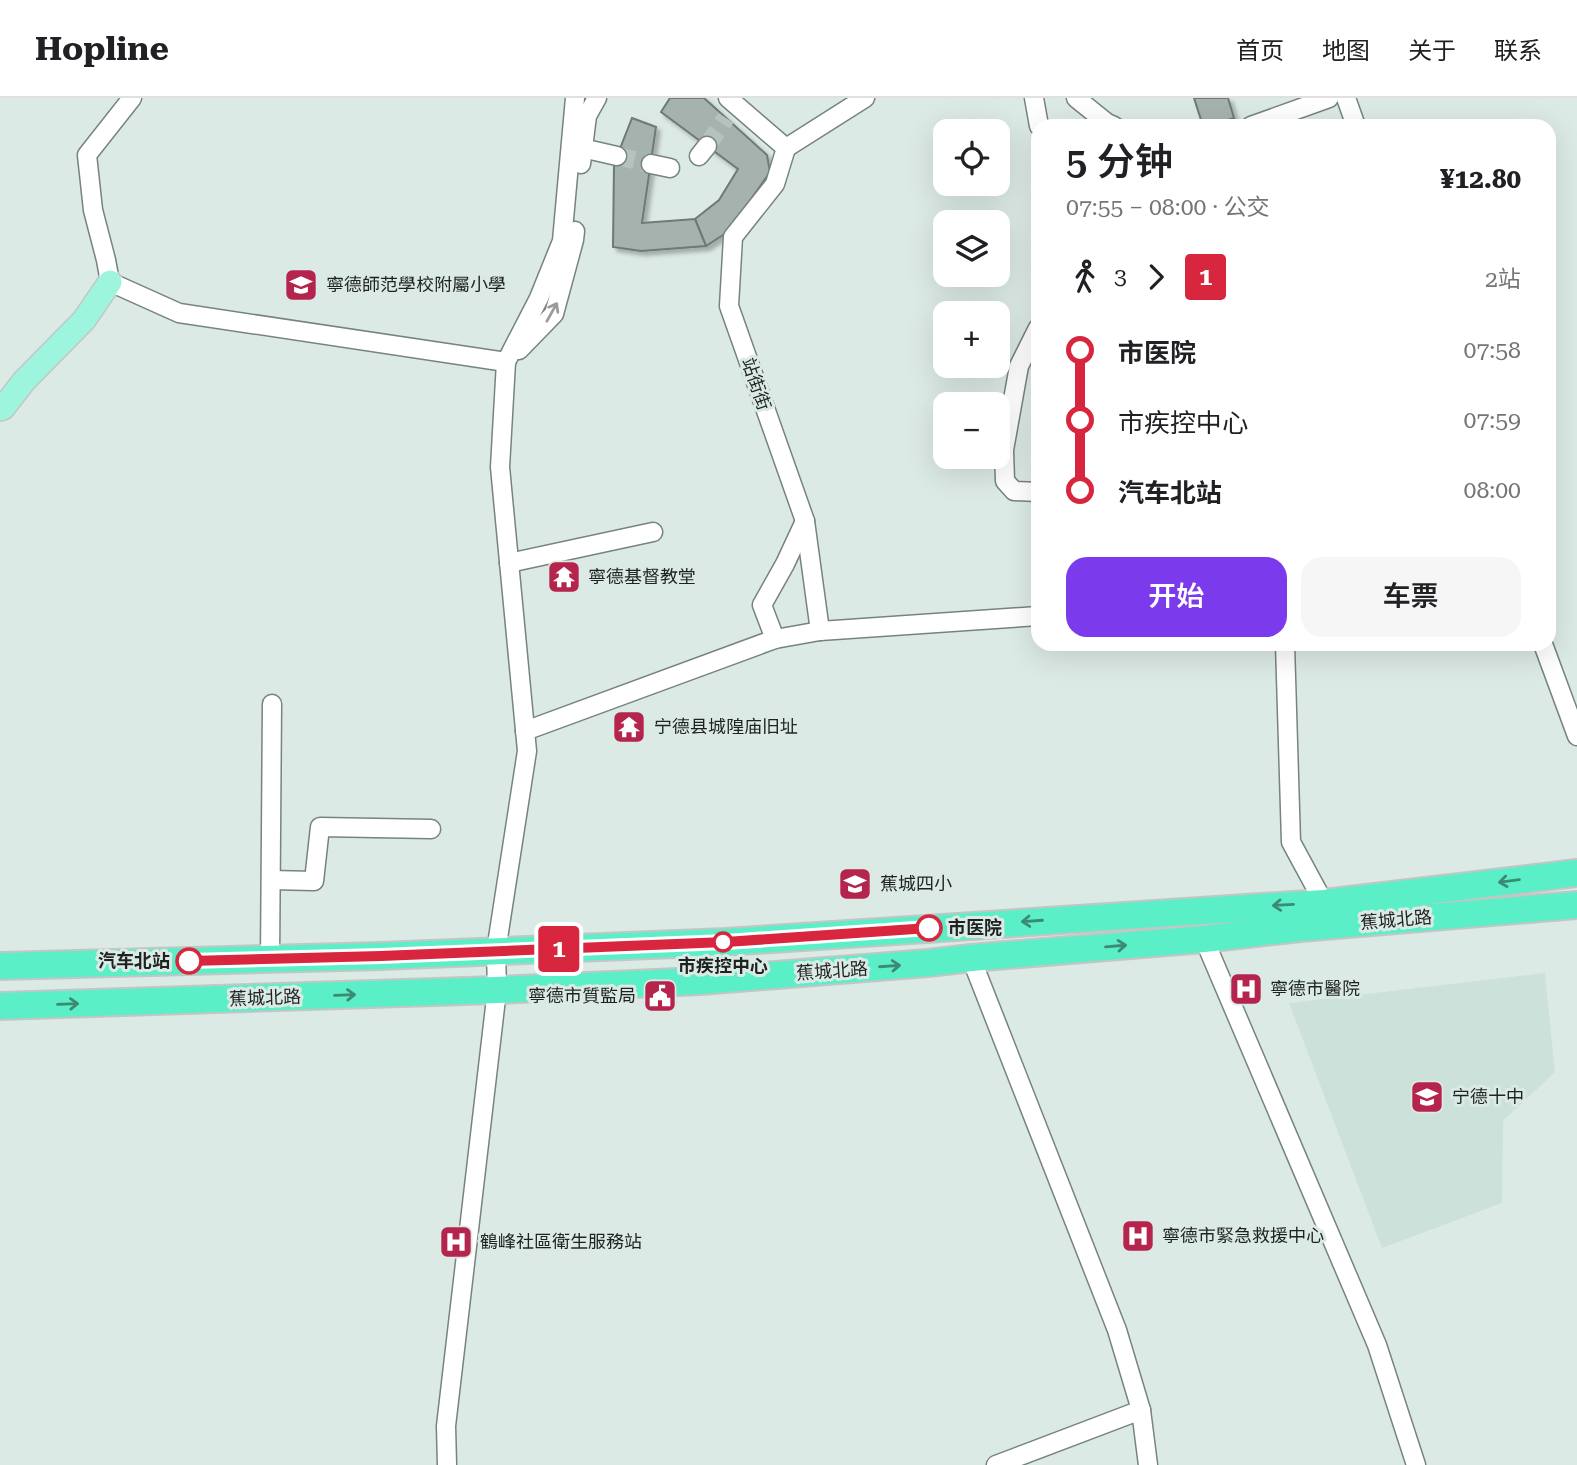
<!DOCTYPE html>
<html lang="zh">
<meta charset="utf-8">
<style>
:root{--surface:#fff;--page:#f6f6f6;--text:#202124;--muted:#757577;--line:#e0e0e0;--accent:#7c3aed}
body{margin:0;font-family:"Roboto Serif","Noto Sans SC",serif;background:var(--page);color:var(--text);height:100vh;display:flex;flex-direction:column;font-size:26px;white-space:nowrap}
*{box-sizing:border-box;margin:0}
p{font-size:23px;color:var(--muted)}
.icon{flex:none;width:38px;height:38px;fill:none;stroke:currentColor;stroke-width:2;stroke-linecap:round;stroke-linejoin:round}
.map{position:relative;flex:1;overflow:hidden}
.drawer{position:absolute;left:1031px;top:21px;width:525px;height:532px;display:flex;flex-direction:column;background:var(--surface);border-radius:21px;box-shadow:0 7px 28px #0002}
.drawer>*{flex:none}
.badge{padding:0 14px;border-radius:5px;font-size:24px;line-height:46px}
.controls{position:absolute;left:933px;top:21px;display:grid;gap:14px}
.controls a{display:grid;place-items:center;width:77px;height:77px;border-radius:14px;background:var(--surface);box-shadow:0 7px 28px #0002;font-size:35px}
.map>.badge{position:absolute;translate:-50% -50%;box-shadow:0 0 0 4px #fff}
.legs{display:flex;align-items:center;gap:10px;height:77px;padding:0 35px;font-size:23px}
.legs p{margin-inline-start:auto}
.head{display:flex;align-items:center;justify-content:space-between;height:119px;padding:0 35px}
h1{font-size:38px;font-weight:600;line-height:52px}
.primary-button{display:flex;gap:14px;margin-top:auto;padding:14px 35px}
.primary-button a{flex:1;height:80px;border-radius:21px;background:var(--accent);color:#fff;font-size:28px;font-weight:600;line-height:80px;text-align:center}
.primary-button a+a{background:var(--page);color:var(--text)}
ul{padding:0 35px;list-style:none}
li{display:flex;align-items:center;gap:24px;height:70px;font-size:26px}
li i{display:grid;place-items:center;width:10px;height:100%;margin:0 9px;background:currentColor}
li i::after{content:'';width:18px;height:18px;margin:-9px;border:5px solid;border-radius:50%;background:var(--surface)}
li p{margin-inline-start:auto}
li:first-child i{background:linear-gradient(#0000 50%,currentColor 0)}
li:last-child i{background:linear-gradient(currentColor 50%,#0000 0)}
header{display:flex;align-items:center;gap:42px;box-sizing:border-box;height:98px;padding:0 35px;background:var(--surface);border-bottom:2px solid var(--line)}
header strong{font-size:33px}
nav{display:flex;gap:38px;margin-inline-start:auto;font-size:24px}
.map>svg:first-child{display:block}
.built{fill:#cbe1d9}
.building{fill:#a5b2ad;stroke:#6d7a75;stroke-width:2;filter:url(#shadow)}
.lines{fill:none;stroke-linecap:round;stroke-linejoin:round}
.minor-tunnel{stroke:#b6c2be;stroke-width:18;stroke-dasharray:18 9;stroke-linecap:butt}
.minor-casing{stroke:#77837f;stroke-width:21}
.major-casing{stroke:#c4c6c5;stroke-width:26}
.highway-casing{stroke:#c4c6c5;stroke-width:30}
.minor{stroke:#fff;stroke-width:18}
.major{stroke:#9df5dd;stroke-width:23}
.highway{stroke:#5befc7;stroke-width:26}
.oneway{stroke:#9a9c9b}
.oneway2{stroke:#3c8974}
.line-1-casing{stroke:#fff;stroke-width:16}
.line-1{stroke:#d7263d;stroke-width:10}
.stop-1-dot{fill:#fff;stroke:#d7263d;stroke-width:3.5}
.labels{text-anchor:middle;stroke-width:6;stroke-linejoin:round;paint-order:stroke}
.poi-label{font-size:18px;fill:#1e2321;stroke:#dceae5;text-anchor:start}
.street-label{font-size:18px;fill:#1e2321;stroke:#dceae5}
.stop-label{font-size:18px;font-weight:bold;fill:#1e2321;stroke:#dceae5;text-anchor:start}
</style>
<header>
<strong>Hopline</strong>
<nav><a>首页</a><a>地图</a><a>关于</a><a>联系</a></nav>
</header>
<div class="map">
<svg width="1577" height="1367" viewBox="0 0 1577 1367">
<defs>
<filter id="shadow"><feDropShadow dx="4" dy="4" stdDeviation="2" flood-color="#0004"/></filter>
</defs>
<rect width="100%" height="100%" fill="#dceae5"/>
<path class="built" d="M1545,875l10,99 -52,49 -1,82 -120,45 -93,-245z"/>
<g class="building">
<path d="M670,0h34l63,57 3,17 -41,59 -23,15 -11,-27 24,-19 19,-31 -77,-57z"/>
<path d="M1194,0h34l6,20 -23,8h-8z"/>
<path d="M632,20l24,9 -14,96 53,-4 11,27 -65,5 -28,-4 1,-83z"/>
</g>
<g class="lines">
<g class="minor-tunnel">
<path d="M707,48l19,-28"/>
<path d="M617,58l34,8"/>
</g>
<defs>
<g id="minor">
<path d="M132,0l-45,57 6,55 13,50 4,22 69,31 327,49"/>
<path d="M728,0l58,50 79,-50"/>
<path d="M1034,0l5,28"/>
<path d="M1076,0l31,25 7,3"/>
<path d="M1346,0l10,28"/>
<path d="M1251,28l78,-28"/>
<path d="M582,50l35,8"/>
<path d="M786,50l-11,36 -42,53 -4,69 76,215 15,110"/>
<path d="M699,58l8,-10"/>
<path d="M581,66l6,-48 10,-18"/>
<path d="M651,66l19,4"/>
<path d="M1038,230l-19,38 -15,84 1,31 9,10 24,1"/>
<path d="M519,252l35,-36 20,-74 1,-9"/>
<path d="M509,465l144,-31"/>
<path d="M775,541l-13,-34 23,-41 20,-43"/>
<path d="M1285,546l6,198 33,61"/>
<path d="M1543,546l34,92"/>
<path d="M525,633l250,-92 45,-8 218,-15"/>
<path d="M271,782l43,1 6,-54 111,2"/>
<path d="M1204,841l173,406 39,120"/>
<path d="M971,860l146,372 24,80 7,55"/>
<path d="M270,861l2,-255"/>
<path d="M447,1367l-1,-39 51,-436 -1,-39 31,-200 -27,-284 6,-105 33,-64 23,-57 13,-143"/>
<path d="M996,1367l145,-55"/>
</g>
<path id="major" d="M0,311l3,-1 21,-27 60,-61 26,-38"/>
<g id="highway">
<path d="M0,868l381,-10 345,-14 598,-39 253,-30"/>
<path d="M0,908l497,-16 203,-9 228,-18 43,-5 233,-19 96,-11 277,-23"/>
</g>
</defs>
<use href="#minor" class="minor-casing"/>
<use href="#major" class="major-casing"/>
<use href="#highway" class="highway-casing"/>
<use href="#minor" class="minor"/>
<use href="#major" class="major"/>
<use href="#highway" class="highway"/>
</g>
<defs><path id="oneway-shaft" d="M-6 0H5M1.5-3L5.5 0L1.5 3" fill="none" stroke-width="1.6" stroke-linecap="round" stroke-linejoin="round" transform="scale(1.75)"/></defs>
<use class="oneway" href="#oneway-shaft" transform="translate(552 214) rotate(-61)"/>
<g class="oneway2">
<use href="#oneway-shaft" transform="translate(1509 783) rotate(173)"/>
<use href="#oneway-shaft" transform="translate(1283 807) rotate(177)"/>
<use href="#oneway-shaft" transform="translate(1032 823) rotate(176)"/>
<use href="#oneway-shaft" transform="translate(1116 848) rotate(-5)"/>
<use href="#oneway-shaft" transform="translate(890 868) rotate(-4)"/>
<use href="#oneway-shaft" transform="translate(345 897) rotate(-2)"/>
<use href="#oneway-shaft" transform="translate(68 906) rotate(-2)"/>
</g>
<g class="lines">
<defs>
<path id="line-1" d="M189,863l192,-5 345,-14 203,-14"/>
</defs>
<use href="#line-1" class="line-1-casing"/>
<use href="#line-1" class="line-1"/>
</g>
<defs>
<symbol id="school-square" viewBox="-11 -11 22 22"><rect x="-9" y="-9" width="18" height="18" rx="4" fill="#b5244c" stroke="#dceae5"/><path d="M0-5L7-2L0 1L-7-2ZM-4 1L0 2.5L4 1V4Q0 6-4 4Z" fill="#fff"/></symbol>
<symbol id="temple-square" viewBox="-11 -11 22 22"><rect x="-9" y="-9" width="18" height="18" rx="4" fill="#b5244c" stroke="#dceae5"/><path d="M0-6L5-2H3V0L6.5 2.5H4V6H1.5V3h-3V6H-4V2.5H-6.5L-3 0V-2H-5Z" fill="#fff"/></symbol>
<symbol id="hospital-square" viewBox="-11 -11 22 22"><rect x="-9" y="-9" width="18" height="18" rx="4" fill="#b5244c" stroke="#dceae5"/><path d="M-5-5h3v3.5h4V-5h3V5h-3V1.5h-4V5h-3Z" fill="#fff"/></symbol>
<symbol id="civic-square" viewBox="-11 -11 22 22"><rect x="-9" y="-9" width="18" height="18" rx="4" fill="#b5244c" stroke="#dceae5"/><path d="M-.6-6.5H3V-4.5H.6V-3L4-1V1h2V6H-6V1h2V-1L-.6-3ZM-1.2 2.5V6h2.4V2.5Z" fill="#fff"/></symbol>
</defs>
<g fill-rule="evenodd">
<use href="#school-square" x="282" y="168" width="38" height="38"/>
<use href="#temple-square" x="545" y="460" width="38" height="38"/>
<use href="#temple-square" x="610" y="610" width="38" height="38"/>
<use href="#school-square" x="836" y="767" width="38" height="38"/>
<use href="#hospital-square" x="1227" y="872" width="38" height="38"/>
<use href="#civic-square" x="641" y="879" width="38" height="38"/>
<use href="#school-square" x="1408" y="980" width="38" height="38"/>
<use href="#hospital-square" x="1119" y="1119" width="38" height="38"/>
<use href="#hospital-square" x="437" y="1125" width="38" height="38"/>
</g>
<g class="stop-1-dot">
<circle cx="929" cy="830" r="12"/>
<circle cx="723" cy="844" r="9"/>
<circle cx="189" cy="863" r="12"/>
</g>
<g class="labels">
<g class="poi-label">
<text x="326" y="193">寧德師范學校附屬小學</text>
<text x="588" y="485">寧德基督教堂</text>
<text x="654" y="635">宁德县城隍庙旧址</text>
<text x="880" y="792">蕉城四小</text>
<text x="1270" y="897">寧德市醫院</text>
<text x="636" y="904" text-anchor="end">寧德市質監局</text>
<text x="1452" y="1005">宁德十中</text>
<text x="1162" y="1144">寧德市緊急救援中心</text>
<text x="480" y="1150">鶴峰社區衛生服務站</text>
</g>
<g class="street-label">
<text transform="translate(756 286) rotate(71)" y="6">站街街</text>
<text transform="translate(1396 822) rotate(-5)" y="6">蕉城北路</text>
<text transform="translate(832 873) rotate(-4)" y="6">蕉城北路</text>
<text transform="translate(265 900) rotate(-2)" y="6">蕉城北路</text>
</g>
<g class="stop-label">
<text x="948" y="836">市医院</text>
<text x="170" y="869" text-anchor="end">汽车北站</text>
<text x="723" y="874" text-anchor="middle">市疾控中心</text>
</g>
</g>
</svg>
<div class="controls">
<a><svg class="icon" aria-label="locate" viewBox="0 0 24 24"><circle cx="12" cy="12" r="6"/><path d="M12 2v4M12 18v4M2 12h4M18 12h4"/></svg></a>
<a><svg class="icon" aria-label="layers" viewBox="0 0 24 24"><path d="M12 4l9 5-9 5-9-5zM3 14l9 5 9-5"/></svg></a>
<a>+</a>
<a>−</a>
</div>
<b class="badge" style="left:559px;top:851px;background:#d7263d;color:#fff">1</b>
<section class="drawer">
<div class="head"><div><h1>5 分钟</h1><p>07:55 – 08:00 · 公交</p></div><b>¥12.80</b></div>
<div class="legs"><svg class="icon" aria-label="walk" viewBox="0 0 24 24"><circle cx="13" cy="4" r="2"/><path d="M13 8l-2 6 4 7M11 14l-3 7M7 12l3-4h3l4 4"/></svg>3<svg class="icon" aria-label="forward" viewBox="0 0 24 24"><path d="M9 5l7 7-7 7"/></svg><b class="badge" style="background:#d7263d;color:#fff">1</b><p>2站</p></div>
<ul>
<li><i style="color:#d7263d"></i><b>市医院</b><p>07:58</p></li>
<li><i style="color:#d7263d"></i><span>市疾控中心</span><p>07:59</p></li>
<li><i style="color:#d7263d"></i><b>汽车北站</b><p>08:00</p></li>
</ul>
<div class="primary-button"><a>开始</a><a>车票</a></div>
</section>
</div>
